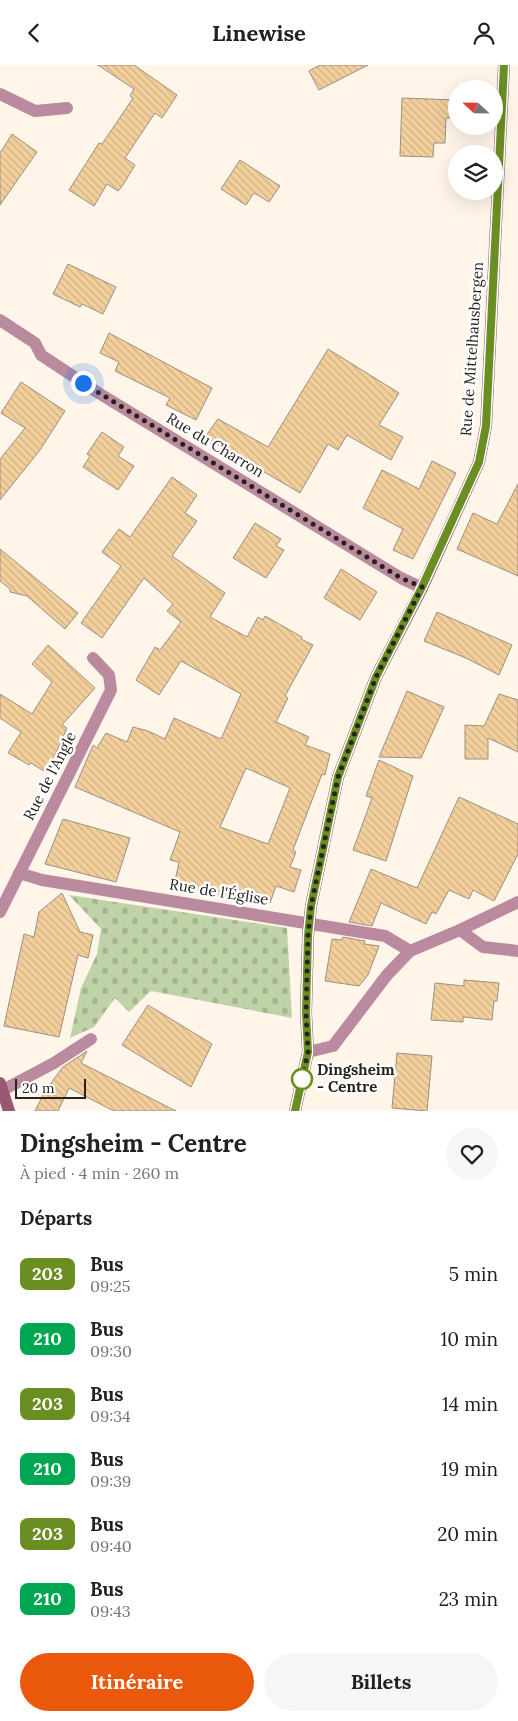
<!DOCTYPE html>
<html lang="fr">
<meta charset="utf-8">
<style>
:root{--surface:#fff;--page:#f6f6f6;--text:#202124;--muted:#757577;--accent:#ea580c}
body{margin:0;font-family:Lora,serif;background:var(--page);color:var(--text);height:100vh;display:flex;flex-direction:column;font-size:19px;white-space:nowrap}
*{box-sizing:border-box;margin:0}
p{font-size:16px;color:var(--muted)}
.icon{flex:none;width:28px;height:28px;fill:none;stroke:currentColor;stroke-width:2;stroke-linecap:round;stroke-linejoin:round}
.map{position:relative;height:1046px;overflow:hidden}
.side{display:flex;flex-direction:column;background:var(--surface);flex:1}
.side>*{flex:none}
.badge{padding:0 10px;border-radius:8px;font-size:18px;line-height:32px}
.needle{width:32px;rotate:292deg}
.buttons{position:absolute;left:448px;top:15px;display:grid;gap:10px}
.buttons a{display:grid;place-items:center;width:55px;height:55px;border-radius:50%;background:var(--surface);box-shadow:0 5px 20px #0002;font-size:25px}
.scale{position:absolute;left:15px;bottom:12px;width:71px;box-sizing:border-box;padding-left:5px;border:2px solid #27221d;border-top:0;font-size:14px;line-height:18px;white-space:nowrap;color:#27221d;-webkit-text-stroke:4px #fff;paint-order:stroke}
.you{position:absolute;width:25px;height:25px;margin:-12px;border:4px solid #fff;border-radius:50%;background:#1a73e8;box-shadow:0 0 0 8px #1a73e833}
.map>.badge{position:absolute;translate:-50% -50%;box-shadow:0 0 0 2px #fff}
h2{padding:0 20px;font-size:19px;line-height:45px}
.round{display:grid;place-items:center;flex:none;width:52px;height:52px;border-radius:26px;background:var(--page)}
.head{display:flex;align-items:center;justify-content:space-between;height:85px;padding:0 20px}
h1{font-size:24px;font-weight:800;line-height:38px}
.cta{display:flex;gap:10px;margin-top:auto;padding:10px 20px}
.cta a{flex:1;height:58px;border-radius:30px;background:var(--accent);color:#fff;font-size:20px;font-weight:800;line-height:58px;text-align:center}
.cta a+a{background:var(--page);color:var(--text)}
ul{padding:0;list-style:none}
li{display:flex;align-items:center;gap:15px;height:65px;padding:0 20px}
li div{flex:1}
li b{display:block;font-size:19px}
li em{font-style:normal}
li .badge{min-width:55px;font-weight:700;text-align:center}
header{display:flex;justify-content:space-between;align-items:center;height:65px;padding:0 20px;background:var(--surface);font-size:22px;font-weight:800}
.map>svg:first-child{display:block}
.cemetery{fill:url(#cemetery-stones)}
.building{fill:url(#building-back-hatch);stroke:#9b9082;fill-rule:evenodd}
.lines{fill:none;stroke-linecap:round;stroke-linejoin:round}
.street{stroke:#ba8b9e;stroke-width:12}
.secondary{stroke:#995773;stroke-width:12}
.line-casing{stroke:#fff;stroke-width:11}
.line{stroke:#6b8e23;stroke-width:8}
.walk{stroke:#27221d;stroke-width:5;stroke-dasharray:0 9}
.stop-dot{fill:#fff;stroke:#6b8e23;stroke-width:2.5}
.labels{text-anchor:middle;stroke-width:5;stroke-linejoin:round;paint-order:stroke}
.street-label{font-size:15px;fill:#27221d;stroke:#fff}
.stop-label{font-size:15px;font-weight:bold;fill:#27221d;stroke:#fff;text-anchor:start}
</style>
<header><svg class="icon" aria-label="back" viewBox="0 0 24 24"><path d="M15 5l-7 7 7 7"/></svg>Linewise<svg class="icon" aria-label="person" viewBox="0 0 24 24"><circle cx="12" cy="8" r="4"/><path d="M4 21q1-7 8-7t8 7"/></svg></header>
<div class="map">
<svg width="518" height="1046" viewBox="0 0 518 1046">
<defs>
<pattern id="cemetery-stones" width="16" height="16" patternUnits="userSpaceOnUse" patternTransform="scale(1.25)"><rect width="16" height="16" fill="#c0d2a8"/><path d="M2 7V4a2 2 0 0 1 4 0v3zM10 15v-3a2 2 0 0 1 4 0v3z" fill="#a5b490"/></pattern>
<pattern id="building-back-hatch" width="6" height="6" patternUnits="userSpaceOnUse" patternTransform="scale(1.25)"><rect width="6" height="6" fill="#f3cf9c"/><path d="M-1 5l2 2M0 0l6 6M5-1l2 2" fill="none" stroke="#d0b186"/></pattern>
</defs>
<rect width="100%" height="100%" fill="#fff5e9"/>
<path class="cemetery" d="M69,830l218,33 5,90 -141,-27 -22,21 -14,-14 -21,29 -24,11 11,-50 16,-34 4,-25z"/>
<g class="building">
<path d="M98,0h36l43,30 -15,23 -7,-5 -30,45 10,7 -12,20 -5,6 -11,-7 -13,22 -25,-16 30,-47 3,1 31,-46 -3,-2 4,-7z"/>
<path d="M320,0h48l-49,25 -10,-19z"/>
<path d="M402,33l54,2v18h-10l-1,25h-11l-1,14 -33,-1z"/>
<path d="M12,69l25,18 -37,53v-52z"/>
<path d="M240,95l40,26 -11,16 -15,-9 -8,12 -25,-16z"/>
<path d="M68,199l48,23 -13,27 -21,-10 -2,3 -27,-13z"/>
<path d="M109,268l103,55 -16,32 -30,-15 4,-7 -55,-27 4,-9 -19,-9z"/>
<path d="M328,284l71,44 -20,32 24,12 -12,23 -44,-25 -9,15 -10,-6 -28,49 -95,-56 13,-18 50,28z"/>
<path d="M21,317l44,29 -25,39 -40,50v-41l25,-31 -24,-15z"/>
<path d="M102,367l22,15 -6,9 16,10 -16,24 -35,-23 7,-11 -3,-2z"/>
<path d="M432,396l24,12 -43,86 -20,-9 10,-21 -40,-21 19,-38 37,19z"/>
<path d="M172,412l25,18 -12,18 12,8 -25,35 53,37 -15,24 37,20 11,-20 5,3 2,-4 37,21 -1,2 12,6 -28,51 3,2 -12,24 33,15 -4,8 25,9 -5,21 -3,-1 -29,76 3,2 -6,15 11,3 -7,22 -18,-6 -6,17 -44,-6v-1l-52,-10 5,-24 -9,-2 10,-28 -105,-45 18,-42 4,3 9,-15 21,9 6,-15 15,4 17,8 9,-21 47,21 20,-45 -60,-33 -22,34 -23,-15 19,-33 5,3 21,-28 -14,-11 6,-7 -29,-26 -42,60 -21,-15 40,-57 -19,-14 17,-23 11,8zM246,703l44,20 -22,56 -48,-17z"/>
<path d="M518,419v92l-61,-27 16,-36 24,11z"/>
<path d="M255,458l26,16 -5,7 8,4 -18,28 -33,-20z"/>
<path d="M0,484l78,64 -13,16 -38,-33 -17,-4v-3l-10,-8z"/>
<path d="M341,504l36,23 -17,28 -36,-22z"/>
<path d="M437,547l75,33 -13,30 -33,-17 -42,-17z"/>
<path d="M48,580l47,43 -33,37 5,3 -20,45 -16,-10 -2,2 -21,-12 13,-21 -21,-14v-24l32,20 20,-32 -20,-18z"/>
<path d="M407,626l37,16 -23,51 -42,-1z"/>
<path d="M499,629l19,6v52l-30,-14v21h-23v-34l19,1z"/>
<path d="M379,695l34,16 -27,85 -33,-11 19,-52 -6,-2z"/>
<path d="M459,732l59,27v30l-24,47 -21,-11 -4,9 -20,-9 -13,24 -4,-2 -6,12 -45,-21 -9,23 -23,-4 22,-53 46,19z"/>
<path d="M63,754l67,19 -14,44 -71,-18z"/>
<path d="M62,828l18,39 13,3 -5,23 -10,-3 -19,82 -55,-11 20,-92 10,3 5,-25z"/>
<path d="M343,872l22,4 -1,3 15,2 -11,29 -9,11 -34,-5 7,-42 9,1z"/>
<path d="M464,915l35,3 -2,18h-3l-2,19 -29,-3v5l-32,-2 4,-37 29,3z"/>
<path d="M148,940l64,39 -21,43 -69,-42z"/>
<path d="M87,986l-6,12 95,48h-62l-45,-23 -11,23h-23l10,-20 18,-24z"/>
<path d="M397,988l35,3 -5,55 -35,-3z"/>
</g>
<g class="lines">
<g class="street">
<path d="M0,29l35,17 32,-3"/>
<path d="M0,255l35,23 6,12 56,37 304,186 21,10"/>
<path d="M19,808l23,7 343,56 25,15"/>
<path d="M0,847l111,-222 -2,-15 -16,-17"/>
<path d="M460,865l23,17 35,4"/>
<path d="M308,987l25,-6 54,-71 23,-24 50,-21 58,-28"/>
<path d="M3,1025l51,-27 37,-24"/>
</g>
<g class="secondary">
<path d="M0,1018l9,28"/>
<path d="M295,1046l13,-59 -2,-39 2,-77 3,-30 27,-129 38,-100 46,-89 57,-126 7,-36 18,-361"/>
</g>
</g>
<g class="lines">
<defs>
<path id="line" d="M295,1046l13,-59 -2,-39 2,-77 3,-30 27,-129 38,-100 46,-90 57,-125 7,-36 18,-361"/>
</defs>
<use href="#line" class="line-casing"/>
<use href="#line" class="line"/>
<path class="walk" d="M83,318l318,195 21,9 -46,90 -38,100 -27,129 -3,30 -2,77 2,39 -6,27"/>
</g>
<circle class="stop-dot" cx="302" cy="1014" r="10"/>
<g class="labels">
<g class="street-label">
<text transform="translate(472 284) rotate(-86)" y="5">Rue de Mittelhausbergen</text>
<text transform="translate(215 380) rotate(31)" y="5">Rue du Charron</text>
<text transform="translate(50 711) rotate(-63)" y="5">Rue de l'Angle</text>
<text transform="translate(219 827) rotate(9)" y="5">Rue de l'Église</text>
</g>
<g class="stop-label">
<text x="317" y="1010">Dingsheim<tspan x="317" dy="17">- Centre</tspan></text>
</g>
</g>
</svg>
<div class="buttons">
<a><svg class="needle" viewBox="-14 -14 28 28"><path d="M0-13l5 13h-10z" fill="#e53935"/><path d="M0 13l5-13h-10z" fill="#757577"/></svg></a>
<a><svg class="icon" aria-label="layers" viewBox="0 0 24 24"><path d="M12 4l9 5-9 5-9-5zM3 14l9 5 9-5"/></svg></a>
</div>
<div class="scale">20 m</div>
<div class="you" style="left:83px;top:318px"></div>
</div>
<section class="side">
<div class="head"><div><h1>Dingsheim - Centre</h1><p>À pied · 4 min · 260 m</p></div><a class="round"><svg class="icon" aria-label="heart" viewBox="0 0 24 24"><path d="M12 20l-8-8c-3-5 5-10 8-4 3-6 11-1 8 4z"/></svg></a></div>
<h2>Départs</h2>
<ul>
<li><span class="badge" style="background:#6b8e23;color:#fff">203</span><div><b>Bus</b><p>09:25</p></div><em>5 min</em></li>
<li><span class="badge" style="background:#00a651;color:#fff">210</span><div><b>Bus</b><p>09:30</p></div><em>10 min</em></li>
<li><span class="badge" style="background:#6b8e23;color:#fff">203</span><div><b>Bus</b><p>09:34</p></div><em>14 min</em></li>
<li><span class="badge" style="background:#00a651;color:#fff">210</span><div><b>Bus</b><p>09:39</p></div><em>19 min</em></li>
<li><span class="badge" style="background:#6b8e23;color:#fff">203</span><div><b>Bus</b><p>09:40</p></div><em>20 min</em></li>
<li><span class="badge" style="background:#00a651;color:#fff">210</span><div><b>Bus</b><p>09:43</p></div><em>23 min</em></li>
</ul>
<div class="cta"><a>Itinéraire</a><a>Billets</a></div>
</section>
